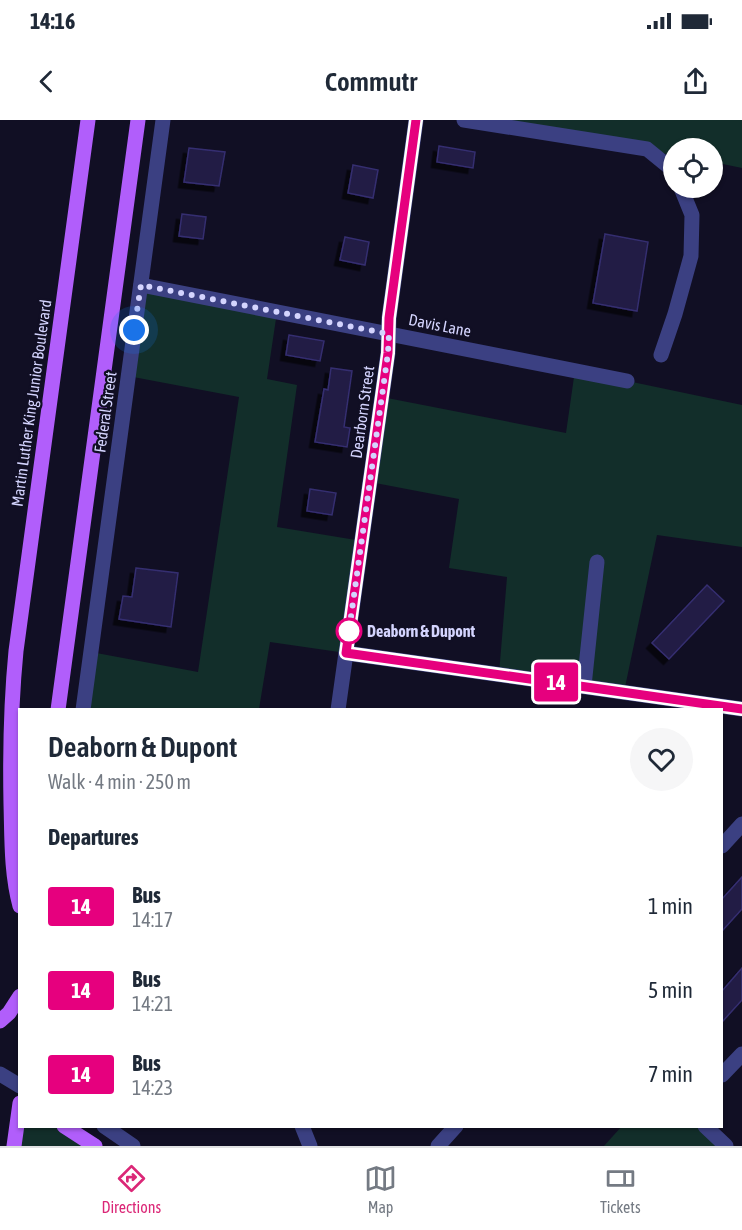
<!DOCTYPE html>
<meta charset="utf-8">
<style>
:root{--surface:#fff;--page:#f6f6f7;--text:#1f2937;--muted:#747a83;--line:#e0e1e3;--accent:#db2777}
body{margin:0;font-family:"Asap Condensed",sans-serif;background:var(--page);color:var(--text);height:100vh;display:flex;flex-direction:column;font-size:22px;white-space:nowrap}
*{box-sizing:border-box;margin:0}
p{font-size:20px;color:var(--muted)}
.icon{flex:none;width:33px;height:33px;fill:none;stroke:currentColor;stroke-width:2;stroke-linecap:round;stroke-linejoin:round}
.map{position:relative;flex:1;overflow:hidden}
.details{position:absolute;left:18px;top:588px;width:705px;height:420px;display:flex;flex-direction:column;background:var(--surface);border-radius:0px;box-shadow:0 2px 4px #0004}
.details>*{flex:none}
.badge{padding:0 12px;border-radius:4px;font-size:21px;line-height:39px}
.controls{position:absolute;left:663px;top:18px;display:grid;gap:12px}
.controls a{display:grid;place-items:center;width:60px;height:60px;border-radius:50%;background:var(--surface);box-shadow:0 2px 4px #0004;font-size:30px}
.you{position:absolute;width:30px;height:30px;margin:-15px;border:4px solid #fff;border-radius:50%;background:#1a73e8;box-shadow:0 0 0 9px #1a73e833}
.map>.badge{position:absolute;translate:-50% -50%;box-shadow:0 0 0 3px #fff}
h2{padding:0 30px;font-size:22px;line-height:54px}
.round{display:grid;place-items:center;flex:none;width:63px;height:63px;border-radius:32px;background:var(--page)}
.head{display:flex;align-items:center;justify-content:space-between;height:102px;padding:0 30px}
h1{font-size:28px;font-weight:600;line-height:45px}
ul{padding:0;list-style:none}
li{display:flex;align-items:center;gap:18px;height:84px;padding:0 30px}
li div{flex:1}
li b{display:block;font-size:22px}
li em{font-style:normal}
li .badge{min-width:66px;font-weight:700;text-align:center}
.status{display:flex;justify-content:space-between;align-items:center;height:42px;padding:0 30px;background:var(--surface);direction:ltr}
.status svg{height:16px;fill:currentColor}
header{display:flex;justify-content:space-between;align-items:center;height:78px;padding:0 30px;background:var(--surface);font-size:27px;font-weight:600}
.tabs{display:flex;justify-content:space-around;align-items:center;height:84px;border-top:2px solid var(--line);background:var(--surface);font-size:16px;color:var(--muted)}
.tabs a{display:grid;justify-items:center;gap:3px}
.tabs .active{color:var(--accent)}
.map>svg:first-child{display:block}
.green{fill:#122e2a}
.building{fill:#201c45;stroke:#352e70;stroke-width:1.5;filter:url(#shadow)}
.lines{fill:none;stroke-linecap:round;stroke-linejoin:round}
.minor{stroke:#3b4082;stroke-width:15}
.major{stroke:#b15efb;stroke-width:15}
.line-casing{stroke:#fff;stroke-width:14}
.line{stroke:#e6007e;stroke-width:9}
.walk{stroke:#d4d4fe;stroke-width:6;stroke-dasharray:0 10.8}
.stop-dot{fill:#fff;stroke:#e6007e;stroke-width:3}
.labels{text-anchor:middle;stroke-width:4.5;stroke-linejoin:round;paint-order:stroke}
.street-label{font-size:16px;fill:#d4d4fe;stroke:#110f24}
.stop-label{font-size:16px;font-weight:bold;fill:#d4d4fe;stroke:#110f24;text-anchor:start}
</style>
<div class="status"><b>14:16</b><svg viewBox="0 0 49 12"><path d="M0 12V9h3v3zM5 12V6h3v6zM10 12V3h3v9zM15 12V0h3v12zM26 1h20v11H26zM47 4h2v5h-2z"/></svg></div>
<header><svg class="icon" aria-label="back" viewBox="0 0 24 24"><path d="M15 5l-7 7 7 7"/></svg>Commutr<svg class="icon" aria-label="share" viewBox="0 0 24 24"><path d="M12 15V3M7 8l5-5 5 5M5 13v7h14v-7"/></svg></header>
<div class="map">
<svg width="742" height="1026" viewBox="0 0 742 1026">
<defs>
<filter id="shadow"><feDropShadow dx="-5.5" dy="5.5" stdDeviation="0" flood-color="#0009"/></filter>
</defs>
<rect width="100%" height="100%" fill="#110f24"/>
<g class="green">
<path d="M464,0h278v48l-29,-6 -1,-14h-38l-1,7z"/>
<path d="M141,165l136,27 -10,67 30,6 -20,142 85,14 -16,112 -76,-11 -11,67 -176,1 8,-58 107,20 41,-275 -111,-21z"/>
<path d="M575,250l167,35v142l-85,-12 -33,157 -125,-18 8,-97 -58,-9 10,-69 -89,-17 12,-85 184,36z"/>
<path d="M20,1006l44,1 31,19h-81z"/>
<path d="M622,1006l83,1 21,19h-122z"/>
</g>
<g class="building">
<path d="M439,26l36,6 -2,16 -36,-6z"/>
<path d="M189,28l36,4 -6,34 -35,-4z"/>
<path d="M353,45l25,5 -5,28 -25,-5z"/>
<path d="M182,94l24,3 -3,22 -24,-3z"/>
<path d="M605,114l43,8 -11,69 -44,-8z"/>
<path d="M345,117l24,5 -4,23 -25,-5z"/>
<path d="M289,215l35,6 -4,20 -34,-6z"/>
<path d="M331,248l21,3 -8,56 6,1 -3,19 -32,-5 9,-53 4,1z"/>
<path d="M310,369l26,4 -4,22 -25,-4z"/>
<path d="M136,448l42,5 -7,54 -52,-8 4,-23 9,1z"/>
<path d="M707,465l17,16 -55,58 -17,-16z"/>
<path d="M742,757v32l-20,22v-32z"/>
<path d="M742,848v32l-20,22v-31z"/>
</g>
<g class="lines">
<g class="minor">
<path d="M464,0l183,29 27,22"/>
<path d="M141,165l486,96"/>
<path d="M661,235l14,-41 16,-58 1,-41 -11,-27"/>
<path d="M346,533l396,56"/>
<path d="M584,566l13,-124"/>
<path d="M83,590l80,-590"/>
<path d="M338,590l50,-357 1,-35 27,-198"/>
<path d="M722,726l20,-22"/>
<path d="M0,954l20,12"/>
<path d="M722,955l20,-21"/>
<path d="M104,1006l29,20"/>
<path d="M302,1006l8,20"/>
<path d="M705,1006l21,20"/>
<path d="M438,1026l18,-20"/>
</g>
<g class="major">
<path d="M58,590l80,-590"/>
<path d="M20,786c-9,-33 -8,-68 -9,-102 -1,-51 0,-102 5,-153l72,-531"/>
<path d="M0,901l9,-8 11,-17"/>
<path d="M64,1006l31,20"/>
<path d="M14,1026l6,-43"/>
</g>
</g>
<g class="lines">
<defs>
<path id="line" d="M416,0l-27,198 -1,35 -42,300 396,56"/>
</defs>
<use href="#line" class="line-casing"/>
<use href="#line" class="line"/>
<path class="walk" d="M134,210l7,-45 248,49 -1,19 -39,278"/>
</g>
<circle class="stop-dot" cx="349" cy="511" r="12"/>
<g class="labels">
<g class="street-label">
<text transform="translate(440 205) rotate(11)" y="6">Davis Lane</text>
<text transform="translate(31 283) rotate(-82)" y="6">Martin Luther King Junior Boulevard</text>
<text transform="translate(105 292) rotate(-82)" y="6">Federal Street</text>
<text transform="translate(362 292) rotate(-82)" y="6">Dearborn Street</text>
</g>
<g class="stop-label">
<text x="367" y="517">Deaborn &amp; Dupont</text>
</g>
</g>
</svg>
<div class="controls">
<a><svg class="icon" aria-label="locate" viewBox="0 0 24 24"><circle cx="12" cy="12" r="6"/><path d="M12 2v4M12 18v4M2 12h4M18 12h4"/></svg></a>
</div>
<div class="you" style="left:134px;top:210px"></div>
<b class="badge" style="left:556px;top:562px;background:#e6007e;color:#fff">14</b>
<section class="details">
<div class="head"><div><h1>Deaborn &amp; Dupont</h1><p>Walk · 4 min · 250 m</p></div><a class="round"><svg class="icon" aria-label="heart" viewBox="0 0 24 24"><path d="M12 20l-8-8c-3-5 5-10 8-4 3-6 11-1 8 4z"/></svg></a></div>
<h2>Departures</h2>
<ul>
<li><span class="badge" style="background:#e6007e;color:#fff">14</span><div><b>Bus</b><p>14:17</p></div><em>1 min</em></li>
<li><span class="badge" style="background:#e6007e;color:#fff">14</span><div><b>Bus</b><p>14:21</p></div><em>5 min</em></li>
<li><span class="badge" style="background:#e6007e;color:#fff">14</span><div><b>Bus</b><p>14:23</p></div><em>7 min</em></li>
</ul>
</section>
</div>
<nav class="tabs">
<a class="active"><svg class="icon" aria-label="directions" viewBox="0 0 24 24"><path d="M12 3l9 9-9 9-9-9zM9 14v-3h6M13 9l2 2-2 2"/></svg>Directions</a>
<a><svg class="icon" aria-label="map" viewBox="0 0 24 24"><path d="M3 6l6-2 6 2 6-2v14l-6 2-6-2-6 2zM9 4v14M15 6v14"/></svg>Map</a>
<a><svg class="icon" aria-label="tickets" viewBox="0 0 24 24"><path d="M3 7h18v10H3zM15 7v10"/></svg>Tickets</a>
</nav>
